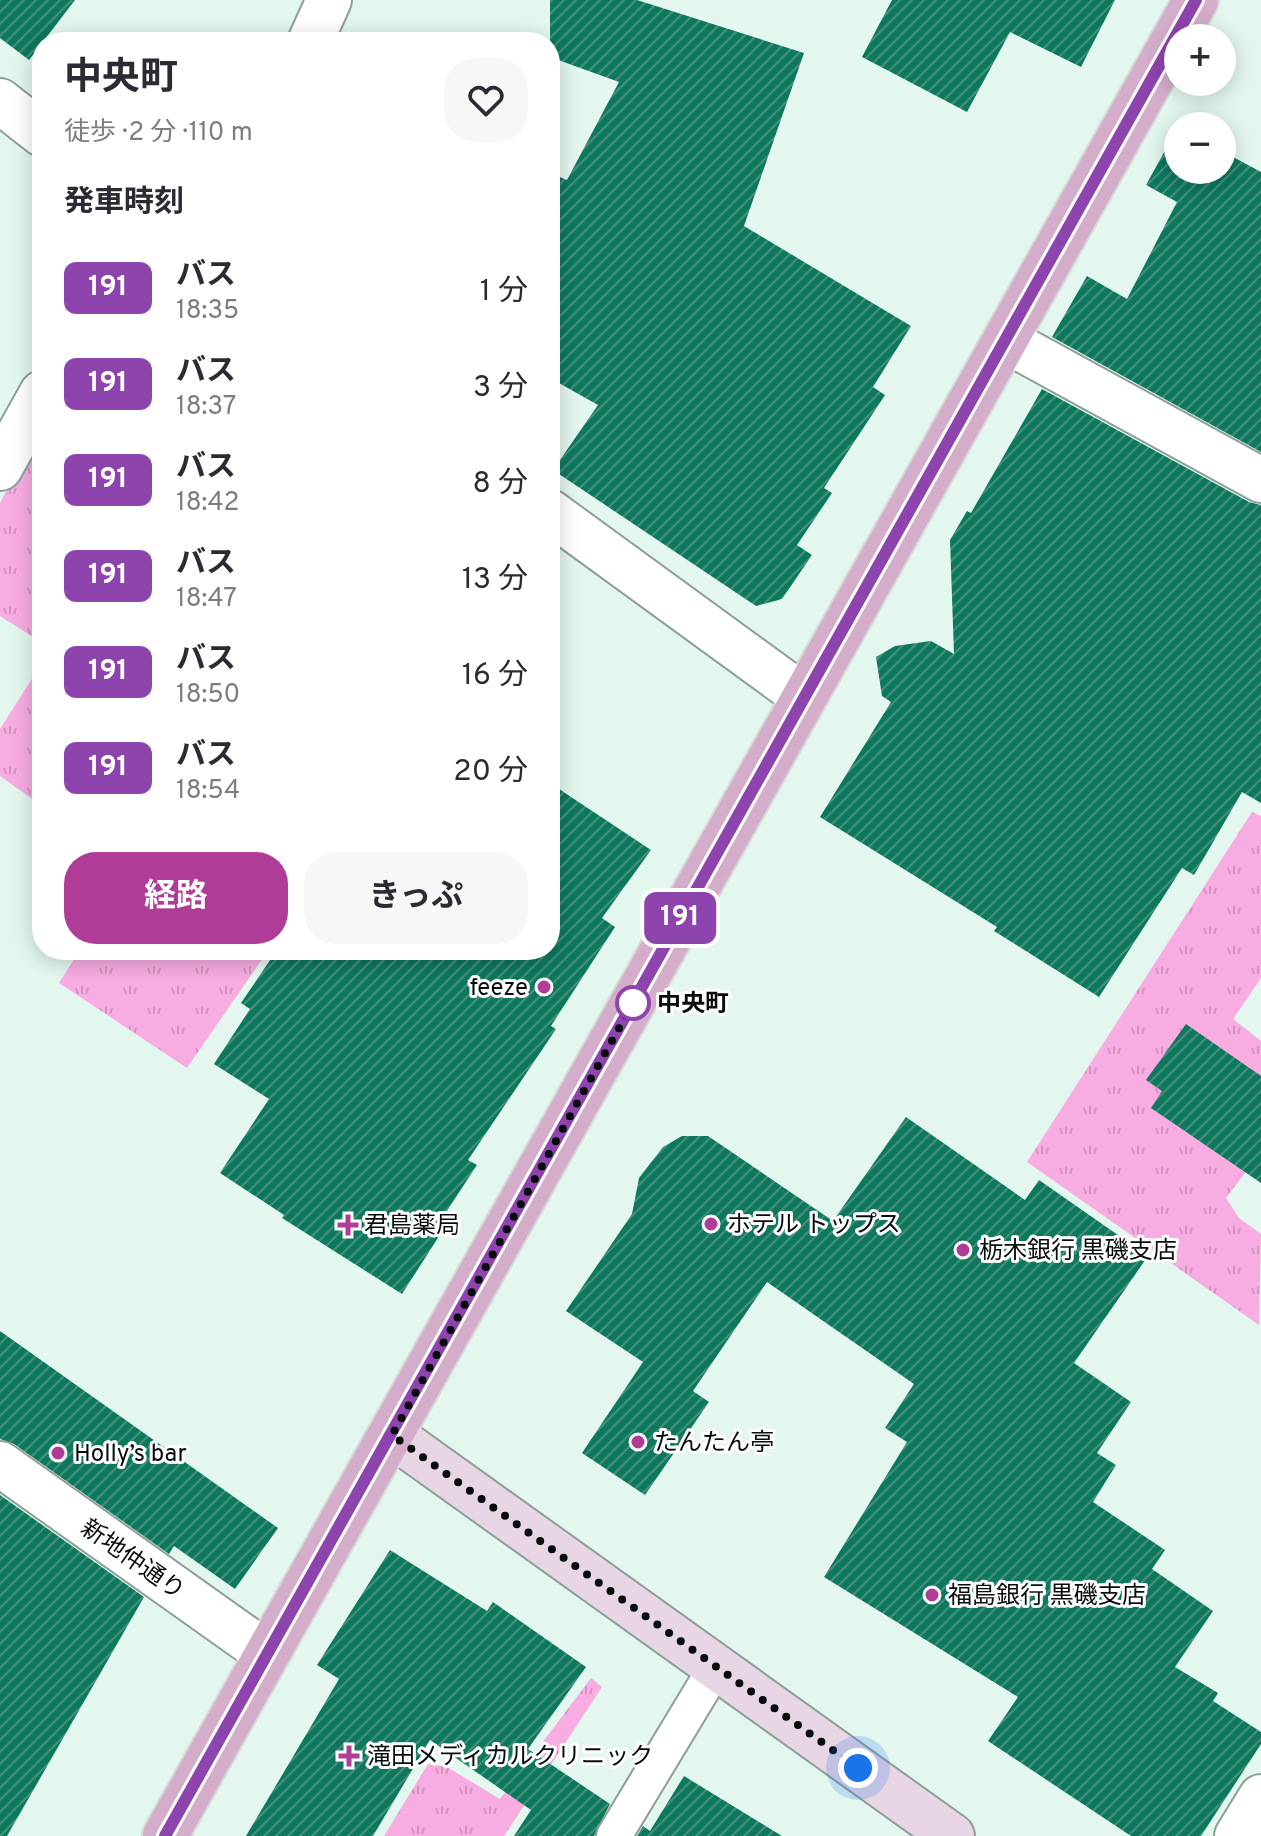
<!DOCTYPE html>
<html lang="ja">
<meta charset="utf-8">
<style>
:root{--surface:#fff;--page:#f7f7f7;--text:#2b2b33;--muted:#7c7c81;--accent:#af3d97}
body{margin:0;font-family:Overpass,"Noto Sans JP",sans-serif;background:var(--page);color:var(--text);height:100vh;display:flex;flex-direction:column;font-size:30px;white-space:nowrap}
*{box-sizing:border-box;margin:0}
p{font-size:26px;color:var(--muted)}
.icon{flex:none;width:44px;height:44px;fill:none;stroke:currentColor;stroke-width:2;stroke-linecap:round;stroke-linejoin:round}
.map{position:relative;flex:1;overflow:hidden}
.drawer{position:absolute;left:32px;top:32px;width:528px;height:928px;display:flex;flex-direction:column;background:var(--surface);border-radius:32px;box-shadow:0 4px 20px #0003}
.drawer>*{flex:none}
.badge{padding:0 16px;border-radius:12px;font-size:28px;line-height:52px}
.controls{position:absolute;left:1164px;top:24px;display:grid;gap:16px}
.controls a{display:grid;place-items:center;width:72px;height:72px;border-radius:50%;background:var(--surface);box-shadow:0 4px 20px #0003;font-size:40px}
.you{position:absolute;width:40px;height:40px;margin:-20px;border:6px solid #fff;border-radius:50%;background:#1a73e8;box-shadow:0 0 0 12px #1a73e833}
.map>.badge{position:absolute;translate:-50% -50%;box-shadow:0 0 0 4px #fff}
h2{padding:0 32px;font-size:30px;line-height:72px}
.round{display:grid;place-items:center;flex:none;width:84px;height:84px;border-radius:32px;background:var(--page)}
.headline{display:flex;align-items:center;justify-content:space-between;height:136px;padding:0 32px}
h1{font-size:38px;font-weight:700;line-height:60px}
.action{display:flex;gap:16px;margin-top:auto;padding:16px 32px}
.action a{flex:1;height:92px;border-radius:32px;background:var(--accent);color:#fff;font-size:32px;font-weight:700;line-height:92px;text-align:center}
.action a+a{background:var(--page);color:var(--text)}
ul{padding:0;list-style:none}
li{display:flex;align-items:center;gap:24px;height:96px;padding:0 32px}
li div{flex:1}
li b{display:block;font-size:30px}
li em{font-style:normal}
li .badge{min-width:88px;font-weight:700;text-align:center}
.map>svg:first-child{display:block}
.grass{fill:url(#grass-tufts)}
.building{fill:url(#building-hatch)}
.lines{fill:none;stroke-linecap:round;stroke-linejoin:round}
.service-casing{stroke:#8d9f98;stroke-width:38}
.minor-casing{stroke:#8d9f98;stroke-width:48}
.tertiary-casing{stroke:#8d9f98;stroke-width:48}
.secondary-casing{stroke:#8d9f98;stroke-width:48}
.primary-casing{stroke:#d7d8d8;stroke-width:48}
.service{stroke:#fff;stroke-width:34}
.minor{stroke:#fff;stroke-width:44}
.tertiary{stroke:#fff;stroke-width:44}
.secondary{stroke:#e9d6e4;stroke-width:44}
.primary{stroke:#d4adca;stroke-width:44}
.line-casing{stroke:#fff;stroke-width:18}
.line{stroke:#8e44ad;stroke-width:12}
.walk{stroke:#070d0b;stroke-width:8;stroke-dasharray:0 14.4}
.poi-dot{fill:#af3d97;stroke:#fefefe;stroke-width:3}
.stop-dot{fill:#fff;stroke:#8e44ad;stroke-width:4}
.labels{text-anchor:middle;stroke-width:6;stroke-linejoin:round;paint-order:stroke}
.poi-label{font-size:24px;fill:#070d0b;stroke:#fefefe;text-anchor:start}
.stop-label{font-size:24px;font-weight:bold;fill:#070d0b;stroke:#fefefe;text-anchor:start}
.street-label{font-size:24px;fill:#070d0b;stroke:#fefefe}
</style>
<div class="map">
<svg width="1261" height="1836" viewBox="0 0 1261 1836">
<defs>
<pattern id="grass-tufts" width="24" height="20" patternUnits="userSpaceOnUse" patternTransform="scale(2)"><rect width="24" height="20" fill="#f7ace2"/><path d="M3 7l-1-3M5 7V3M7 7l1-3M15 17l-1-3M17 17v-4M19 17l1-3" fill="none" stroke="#d293c1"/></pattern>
<pattern id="building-hatch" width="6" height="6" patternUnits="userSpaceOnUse" patternTransform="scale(2)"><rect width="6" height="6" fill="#0c795c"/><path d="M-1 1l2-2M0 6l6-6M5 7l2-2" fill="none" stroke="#478e7c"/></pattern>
</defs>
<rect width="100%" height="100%" fill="#e3f7ee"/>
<g class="grass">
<path d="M42,427v231l-9,-21 -33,-21v-113z"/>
<path d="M42,663v143l-42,-30v-47z"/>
<path d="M1252,812l9,4v162l-28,41 28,22v111l-35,46 13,20 22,16 -2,91 -232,-163z"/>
<path d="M80,950h187v2l-80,116 -128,-85z"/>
<path d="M591,1678l11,9 -98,149h-120l44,-72 19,3 53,32z"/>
</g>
<g class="building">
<path d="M0,0h75l-46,60 -29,-22z"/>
<path d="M550,0h87l167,53 -60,173 167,100 -38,61 12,8 -61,93 8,5 -35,52 15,10 -30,44 -26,7 -203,-136 45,-65 -48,-27v-205l17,7 52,-98 -69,-25z"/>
<path d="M892,0h223l-34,67 -71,-35 -43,80 -105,-55z"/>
<path d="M1178,127v43h44v-19l39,21v280l-209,-115 35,-61 40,23 50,-97 -31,-17z"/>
<path d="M1042,389l207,113 12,3v298l-19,-11 -48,83 -12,-7 -83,129 -105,-66 3,-4 -177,-110 71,-115 -9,-6 -6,-39 19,-11 36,-5 23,13 -4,-114 17,-29 4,2z"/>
<path d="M550,783l101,67 -49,68 13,9 -64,99 5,3 -88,131 9,5 -40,61 6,4 -41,64 -120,-76 2,-3 -64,-42 49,-74 -55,-35 36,-55 -9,-6 36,-53h273z"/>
<path d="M1186,1024l75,52v107l-110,-75 11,-17 -16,-11z"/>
<path d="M906,1117l119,83 14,-20 109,76 -74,107 57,39 -34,51 19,12 -23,37 72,48 -13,19 61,42 -38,56 43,26 -5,8 48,31v12l-60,92h-70l-143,-95 30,-44 -194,-120 83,-135 -22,-14 29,-44 -147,-102 -74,109 16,11 -64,93 -63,-42 61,-91 -77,-51 66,-97 7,-36 24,-31 19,-11h26l125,85z"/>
<path d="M0,1331l278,197 -43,61 -61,-43 -5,8 -155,-110 -14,-5z"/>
<path d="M0,1495l144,102 -137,239h-7z"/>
<path d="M390,1550l97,61 6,-9 93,65 -58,82 82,55 -16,32h-80l17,-26 -101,-70 -57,96h-127l93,-157 -22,-14z"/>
<path d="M684,1776l98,60h-145l6,-10 7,5z"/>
</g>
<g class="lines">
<defs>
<path id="service" d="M614,1836l102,-169"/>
<g id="minor">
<path d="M310,42l19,-42"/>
<path d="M1007,341l254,139"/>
<path d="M0,468l42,-75"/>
<path d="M0,1464l266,189"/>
<path d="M1237,1836l24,-39"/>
</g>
<g id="tertiary">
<path d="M0,101l42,33"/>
<path d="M550,512l254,185"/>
</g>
<path id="secondary" d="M392,1435l560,401"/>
<path id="primary" d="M165,1836l1031,-1836"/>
</defs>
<use href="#service" class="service-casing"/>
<use href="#minor" class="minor-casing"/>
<use href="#tertiary" class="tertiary-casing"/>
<use href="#secondary" class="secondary-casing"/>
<use href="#primary" class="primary-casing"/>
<use href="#service" class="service"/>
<use href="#minor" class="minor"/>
<use href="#tertiary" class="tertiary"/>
<use href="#secondary" class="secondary"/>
<use href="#primary" class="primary"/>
</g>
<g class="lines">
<defs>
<path id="line" d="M165,1836l1031,-1836"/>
</defs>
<use href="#line" class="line-casing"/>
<use href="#line" class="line"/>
<path class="walk" d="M633,1003l-241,432 466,333"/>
</g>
<g class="poi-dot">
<circle cx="544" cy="987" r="8"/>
<circle cx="711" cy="1224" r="8"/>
<path d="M344 1213h8v8h8v8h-8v8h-8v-8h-8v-8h8z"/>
<circle cx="963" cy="1250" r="8"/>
<circle cx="638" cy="1442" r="8"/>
<circle cx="58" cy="1453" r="8"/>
<circle cx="932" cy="1595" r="8"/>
<path d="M345 1744h8v8h8v8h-8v8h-8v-8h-8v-8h8z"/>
</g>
<circle class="stop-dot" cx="633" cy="1003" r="16"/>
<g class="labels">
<g class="poi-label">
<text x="528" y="995" text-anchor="end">feeze</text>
<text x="727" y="1232">ホテル トップス</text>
<text x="364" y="1233">君島薬局</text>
<text x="979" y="1258">栃木銀行 黒磯支店</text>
<text x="654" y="1450">たんたん亭</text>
<text x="74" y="1461">Holly’s bar</text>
<text x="948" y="1603">福島銀行 黒磯支店</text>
<text x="367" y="1764">滝田メディカルクリニック</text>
</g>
<g class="stop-label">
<text x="657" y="1011">中央町</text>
</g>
<g class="street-label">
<text transform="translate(133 1559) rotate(35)" y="8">新地仲通り</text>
</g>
</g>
</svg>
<div class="controls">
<a>+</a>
<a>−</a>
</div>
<div class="you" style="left:858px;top:1768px"></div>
<b class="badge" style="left:680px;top:918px;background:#8e44ad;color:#fff">191</b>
<section class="drawer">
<div class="headline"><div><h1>中央町</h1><p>徒歩 · 2 分 · 110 m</p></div><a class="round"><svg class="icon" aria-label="heart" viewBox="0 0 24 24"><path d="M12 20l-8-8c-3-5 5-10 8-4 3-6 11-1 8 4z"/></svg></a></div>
<h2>発車時刻</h2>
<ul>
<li><span class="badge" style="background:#8e44ad;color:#fff">191</span><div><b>バス</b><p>18:35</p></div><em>1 分</em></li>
<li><span class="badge" style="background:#8e44ad;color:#fff">191</span><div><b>バス</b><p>18:37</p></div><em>3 分</em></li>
<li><span class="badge" style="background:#8e44ad;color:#fff">191</span><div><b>バス</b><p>18:42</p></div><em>8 分</em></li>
<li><span class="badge" style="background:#8e44ad;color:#fff">191</span><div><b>バス</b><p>18:47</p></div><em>13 分</em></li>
<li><span class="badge" style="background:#8e44ad;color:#fff">191</span><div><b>バス</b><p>18:50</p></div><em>16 分</em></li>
<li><span class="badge" style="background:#8e44ad;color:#fff">191</span><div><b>バス</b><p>18:54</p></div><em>20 分</em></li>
</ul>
<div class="action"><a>経路</a><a>きっぷ</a></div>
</section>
</div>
